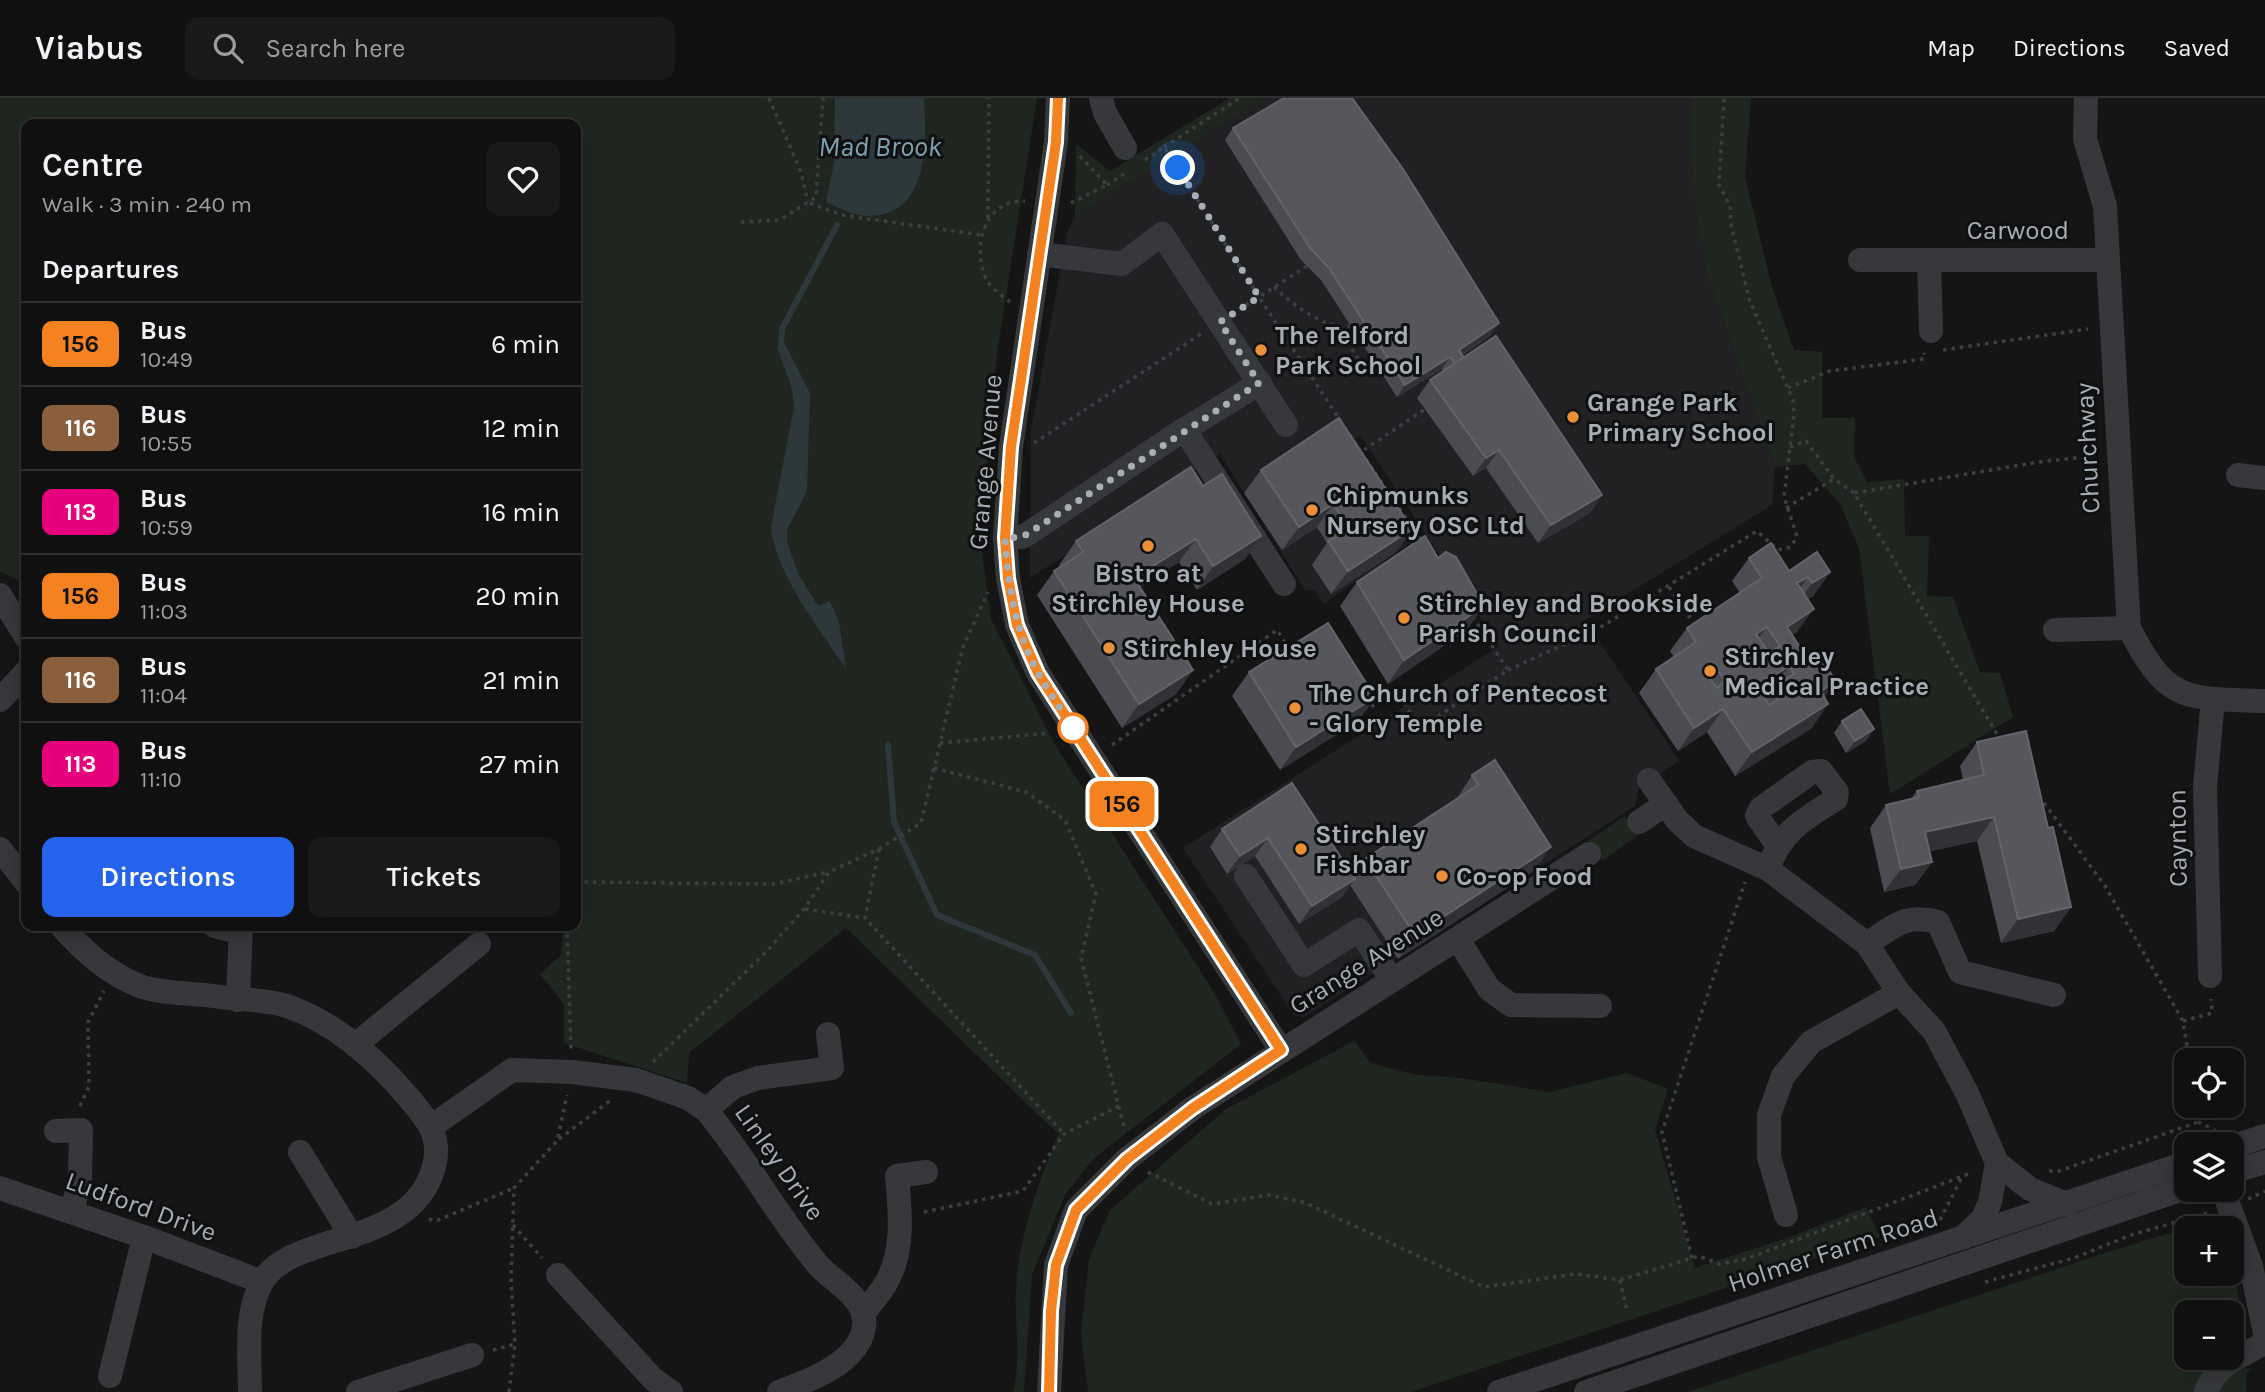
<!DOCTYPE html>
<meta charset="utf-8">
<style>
:root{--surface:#101010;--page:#191919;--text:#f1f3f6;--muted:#9c9d9f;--line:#303030;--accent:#2563eb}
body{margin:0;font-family:Karla,sans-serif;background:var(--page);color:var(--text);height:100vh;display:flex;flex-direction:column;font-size:26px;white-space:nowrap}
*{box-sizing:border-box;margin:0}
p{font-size:23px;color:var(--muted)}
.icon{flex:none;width:38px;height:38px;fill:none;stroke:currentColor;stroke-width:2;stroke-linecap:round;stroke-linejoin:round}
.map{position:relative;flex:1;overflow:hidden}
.panel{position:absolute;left:21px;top:21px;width:560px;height:812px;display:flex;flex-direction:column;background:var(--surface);border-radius:14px;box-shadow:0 4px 18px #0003,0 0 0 2px var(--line)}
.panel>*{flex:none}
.badge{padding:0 14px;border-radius:10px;font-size:24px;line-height:46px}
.fabs{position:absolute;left:2174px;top:950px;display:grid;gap:14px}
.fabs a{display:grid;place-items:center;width:70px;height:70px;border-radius:14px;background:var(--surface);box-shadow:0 4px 18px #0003,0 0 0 2px var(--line);font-size:35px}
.you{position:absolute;width:35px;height:35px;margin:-18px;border:5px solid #fff;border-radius:50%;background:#1a73e8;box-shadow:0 0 0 10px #1a73e833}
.map>.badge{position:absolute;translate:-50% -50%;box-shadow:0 0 0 4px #fff}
h2{padding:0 21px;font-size:26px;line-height:63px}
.round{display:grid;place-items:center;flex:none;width:74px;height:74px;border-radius:14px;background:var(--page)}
.overview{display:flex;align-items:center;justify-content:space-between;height:119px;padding:0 21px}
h1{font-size:33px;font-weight:600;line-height:52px}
.button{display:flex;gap:14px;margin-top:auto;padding:14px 21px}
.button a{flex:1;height:80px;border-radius:14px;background:var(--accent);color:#fff;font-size:28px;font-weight:600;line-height:80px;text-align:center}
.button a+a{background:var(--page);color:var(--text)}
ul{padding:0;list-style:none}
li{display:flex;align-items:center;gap:21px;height:84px;padding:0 21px;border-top:2px solid var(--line)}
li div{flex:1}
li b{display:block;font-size:26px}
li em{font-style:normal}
li .badge{min-width:77px;font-weight:700;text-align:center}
header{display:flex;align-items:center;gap:42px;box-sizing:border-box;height:98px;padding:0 35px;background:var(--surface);border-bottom:2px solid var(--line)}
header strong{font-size:33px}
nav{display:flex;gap:38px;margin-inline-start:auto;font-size:24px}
.search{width:490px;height:63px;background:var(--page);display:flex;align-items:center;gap:18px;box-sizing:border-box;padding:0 24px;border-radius:14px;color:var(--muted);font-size:26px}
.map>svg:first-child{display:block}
.built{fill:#212123}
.green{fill:#1f261f}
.water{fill:#2d383c}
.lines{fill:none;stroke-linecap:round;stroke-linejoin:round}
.stream{stroke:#2d383c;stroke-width:6}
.path{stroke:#3c3f42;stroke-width:3.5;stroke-dasharray:3.5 5;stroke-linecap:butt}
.minor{stroke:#36383b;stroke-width:24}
.wall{fill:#4b4c51;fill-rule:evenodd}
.shaded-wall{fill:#313235}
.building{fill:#55575c;stroke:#62646a;stroke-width:2;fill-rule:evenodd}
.line-casing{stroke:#fff;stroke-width:16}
.line{stroke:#f58220;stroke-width:10}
.walk{stroke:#a7aeb6;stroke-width:7;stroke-dasharray:0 12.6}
.poi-dot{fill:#eb9038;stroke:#101011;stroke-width:2.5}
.stop-dot{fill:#fff;stroke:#f58220;stroke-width:3.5}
.labels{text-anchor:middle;stroke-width:6;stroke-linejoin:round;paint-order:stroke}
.street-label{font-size:26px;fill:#a7aeb6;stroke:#101011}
.poi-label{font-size:26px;font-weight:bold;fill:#a7aeb6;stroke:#101011;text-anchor:start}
.water-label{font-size:28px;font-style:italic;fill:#7fa1b0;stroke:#101011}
</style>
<header>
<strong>Viabus</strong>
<div class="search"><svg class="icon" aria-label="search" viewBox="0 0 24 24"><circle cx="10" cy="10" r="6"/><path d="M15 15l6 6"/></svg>Search here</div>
<nav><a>Map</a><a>Directions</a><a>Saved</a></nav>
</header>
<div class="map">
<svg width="2265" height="1294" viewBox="0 0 2265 1294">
<rect width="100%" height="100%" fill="#151516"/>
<path class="built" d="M1265,0h427l-2,39 3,60 12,73 70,197 -3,38 -187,115 94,141 -40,26 -4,19 -332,212 -9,-3 -111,-167 316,-202 -138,-210 -16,9 65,98 -86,61 -9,-14h-10l-85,-136 -190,124 1,-148 36,-197 8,-17z"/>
<g class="green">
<path d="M0,0h1037l-40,255 -17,185 11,81 63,124 160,249 27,52 -148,115 -28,36 -33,80 -8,117h-11c9,-36 1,-66 3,-102 3,-56 22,-105 42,-156l-212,-206 -157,125 -2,30 -123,-40v-39l-24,-30 21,-19 2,-29h13v-802h-550v461l-26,-14z"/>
<path d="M1230,0h35l-190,118 1,-72 34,27z"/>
<path d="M1692,0h59l-6,79 27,110 22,63 28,2v66h33l-1,39 13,25 37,-3 1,57h24l-2,60 26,1 27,75 20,1 13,44 -123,77 -31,-246 -19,-44 -35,-40 -30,3 -70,-197 -12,-73 -3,-60z"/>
<path d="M1625,718l13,19 -36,26 -14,-20z"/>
<path d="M1354,943l17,22 45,12 45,3 89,14 77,-19 41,16 -13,41 40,138 95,-31 76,-30 14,30 -469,155h-323l-7,-58 8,-75 21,-49 116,-101z"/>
<path d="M2212,1122l5,8h-31v46h45v-19l14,79 -14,11v-33h-45v46h32l-13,13 -11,21h-505l416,-139z"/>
<path d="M2252,1270l-6,6v18h-28l16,-23z"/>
</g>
<g class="water">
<path d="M835,0h89c3,45 5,119 -57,118 -13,0 -29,-9 -41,-14l8,-39z"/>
<path d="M785,246l25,49 -3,98 -20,39v13l12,32 19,31 12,-5 9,21 7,47c-26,-39 -71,-96 -75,-142l23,-120 -2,-18 -15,-42z"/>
</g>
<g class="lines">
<g class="stream">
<path d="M781,248l1,-17 55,-104"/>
<path d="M888,647l6,77 43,93 98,40 36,58"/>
</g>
<g class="path">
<path d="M769,0l32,74 7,30"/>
<path d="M1164,49l76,-49"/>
<path d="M1145,62l19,-13 95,150 -20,12"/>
<path d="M1107,87l20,-13"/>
<path d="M810,105l31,12 141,20"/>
<path d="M1071,105l36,-18 -30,-32"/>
<path d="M988,120l1,-120"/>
<path d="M741,124l39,-2 36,-23 7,-99"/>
<path d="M1307,168l-48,31 102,155 64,-43"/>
<path d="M1274,189c18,17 51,43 77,39"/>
<path d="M1010,204c-7,-6 -20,-14 -24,-23 -14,-33 -2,-79 39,-78"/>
<path d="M1337,230l32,46"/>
<path d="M1943,252l145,-21"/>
<path d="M1788,290l42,-17 94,-12v-6"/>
<path d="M1034,345l167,-109"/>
<path d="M1790,349l16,-6 28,38 20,14"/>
<path d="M1361,354l62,91"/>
<path d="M1786,410l48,-29"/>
<path d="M1669,489l22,32"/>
<path d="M1508,572l88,-40 161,-99 21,19 13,-3 6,-11 -13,-39 10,-83 -1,-14 -44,-101 -18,-75 -1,-18 -11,-21 5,-87"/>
<path d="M1365,608l2,3 30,-17 23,36 88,-58 -36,-54"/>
<path d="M2001,643l-147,-248 191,-32 53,-5"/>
<path d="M940,645l110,-10"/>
<path d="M1112,647l165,-115 12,19"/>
<path d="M934,670l92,24 39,28 31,74 -15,64 44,173"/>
<path d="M2039,698l66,90 78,135 6,39"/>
<path d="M879,751l-14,69 199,216"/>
<path d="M576,784l198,2 54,-12"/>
<path d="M805,811l60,9"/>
<path d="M567,828l4,124"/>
<path d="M2183,923l29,-8 -1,-14"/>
<path d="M653,964l114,-111 37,-42 25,-37 50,-23 42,-26 42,-176 25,-55"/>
<path d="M80,1008l9,-20 -1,-64 16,-31"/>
<path d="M2198,1024l17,8"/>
<path d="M559,1041l52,-39"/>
<path d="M2049,1073h10l139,-49 -3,-16"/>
<path d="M1148,1074l64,32 57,-9 37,8 178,84 92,-13 44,6 79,-24 20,8 27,-5 225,-86"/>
<path d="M2248,1101l17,-8"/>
<path d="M924,1114l99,-21 41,-57 55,-28"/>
<path d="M429,1121l7,2 78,-33"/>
<path d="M1940,1122l22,-43"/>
<path d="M513,1127l29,33"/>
<path d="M1692,1160l-30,-126 83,-250"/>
<path d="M1620,1182l7,31"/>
<path d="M1985,1184l89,-24 57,-23 77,-22"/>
<path d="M493,1252l22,-6"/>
<path d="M509,1294l6,-48 -4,-64 3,-92 43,-47 10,-46"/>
</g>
<g class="minor">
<path d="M1058,0l-2,44 -45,305 -6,91 3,40 9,47 21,48 243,377"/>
<path d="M1101,0l4,15 20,35"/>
<path d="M2086,0l-1,41 20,67 24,422c39,76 56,70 136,73"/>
<path d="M1039,156l83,10 40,-30 124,191"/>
<path d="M1860,162h247"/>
<path d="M1929,162l2,71"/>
<path d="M1184,331l100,155"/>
<path d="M2238,377l27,3"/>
<path d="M1005,440l17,-1 7,-4 148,-99 83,-51"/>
<path d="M0,497l26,42"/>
<path d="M2055,532l74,-2"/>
<path d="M0,602l26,-28"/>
<path d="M1649,682l28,40 17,16 74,33 99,75 32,49 35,38 33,62 30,70 -7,39 -7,16 -19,19"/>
<path d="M1639,724l27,-18"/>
<path d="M0,751l26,33"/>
<path d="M1768,771c14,-39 35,-49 68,-70l1,-7 -16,-21 -9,1 -51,36 -4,8 20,29"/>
<path d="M1246,778l58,89 55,-35 33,50"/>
<path d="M61,828c24,26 46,47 79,60 22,8 51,7 74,10 23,4 51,3 73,10 49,17 88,52 121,91 19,22 34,39 26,69 -21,84 -143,64 -172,116 -18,32 -12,75 -12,110"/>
<path d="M215,828l25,7"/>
<path d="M1458,841l31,50 22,16 89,1"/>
<path d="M1867,846c27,-18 38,-31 71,-22l22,50 94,23"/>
<path d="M2210,878l-5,-189 8,-88"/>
<path d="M238,902l3,-74"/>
<path d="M355,947l124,-101"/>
<path d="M706,1012l27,-23 25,-9 74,-10 -4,-34"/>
<path d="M432,1028l80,-56 60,2 64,8 52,18 18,12c41,49 71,106 112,155 16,18 50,33 46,62 -6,37 -56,54 -85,65"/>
<path d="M56,1033l25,-1 -1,48 -8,34"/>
<path d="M2231,1049l34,-11"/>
<path d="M300,1054l52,85"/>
<path d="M1997,1065l33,26 37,15"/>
<path d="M2231,1074l34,-10"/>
<path d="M0,1090l144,49 118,45"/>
<path d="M2223,1092l28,76 14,67"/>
<path d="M1786,1117l-17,-58v-42l14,-39 28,-34 88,-49"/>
<path d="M558,1177l95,104 18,13"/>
<path d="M863,1216c7,-10 17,-20 23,-31 19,-33 14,-71 11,-107l29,-4"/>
<path d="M110,1278l34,-139"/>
<path d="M358,1294l114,-37"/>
<path d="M1049,1294l7,-127 20,-55 51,-51 66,-51 396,-254"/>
<path d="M1499,1294l687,-229"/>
<path d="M1586,1294l600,-204"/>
<path d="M2206,1294c10,-28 35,-36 59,-49"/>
</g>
</g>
<g class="wall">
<path d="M1233,30l258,207 -29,20 128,158 -52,30 -52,-75 -13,8 -56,-78 13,-18 13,-9 -1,-2 -45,28 -76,-117 -20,-20 -76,-120z"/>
<path d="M1261,372l151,59 -17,24 -64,41 -19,-29 15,-22 -10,-16 -35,23 -38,-57z"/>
<path d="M1203,388l58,50 -16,23 -48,31 -18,-28 -39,25 53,83 -17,24 -54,34 -85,-133 17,-24 7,-4 -2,-2 17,-24z"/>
<path d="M1749,460l40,13 41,1 -17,24 -5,3 -11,33 -5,3 13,20 31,26 -12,16 -12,31 -77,48 -28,-44 -29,19 -39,-58 17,-24 18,-12 -4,-6 17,-23 53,-35 -8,-12zM1771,592l-6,9 -2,-3z"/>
<path d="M1357,484l110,48 -79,54 -48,-78z"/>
<path d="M1249,574l126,25 -17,24 -78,49 -48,-74z"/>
<path d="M1842,623l32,8 -8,12 -20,12 -12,-20z"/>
<path d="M1977,644l71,86 23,79 -17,24 -53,12 -24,-102 -47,10 2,11 -17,23 -31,7 -14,-64 16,-23 25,-6 6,-8 46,-11 -3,-14z"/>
<path d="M1472,677l63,95 -137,89 -48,-74 -8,12 -43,27 -44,-68 -28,18 -17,-27 12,-18 70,-46 61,93 12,-17 91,-59z"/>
</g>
<g class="shaded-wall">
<path d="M1499,225l-8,12 -38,25 6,-10z"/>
<path d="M1450,259l-8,12 -45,28 8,-12z"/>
<path d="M1499,352l-13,18 -13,8 13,-18z"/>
<path d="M1602,397l-12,18 -52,30 13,-18z"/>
<path d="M1333,406l-16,23 -35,23 17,-23z"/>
<path d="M1412,431l-17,24 -64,41 17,-23z"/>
<path d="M1261,438l-16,23 -48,31 16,-24z"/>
<path d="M1196,441l-17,23 -62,40 17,-24z"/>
<path d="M1830,474l-17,24 -18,11 17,-24z"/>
<path d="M1808,479l-17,24 6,-18z"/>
<path d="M1484,508l-17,24 -79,54 16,-24z"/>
<path d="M1814,511l-17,23 -18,12 8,-17z"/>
<path d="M1767,529l-17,23 6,-16z"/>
<path d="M1789,568l-18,24 -31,20 17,-24z"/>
<path d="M1193,572l-17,24 -54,34 17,-24z"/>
<path d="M1836,583l-17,24 2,-14z"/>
<path d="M1375,599l-17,24 -78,49 16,-23z"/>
<path d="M1828,606l-16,24 -77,48 17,-24z"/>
<path d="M1723,611l-16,23 -29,19 16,-23z"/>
<path d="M1874,631l-8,12 -20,12 9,-12z"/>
<path d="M1994,719l-17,24 -68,15 16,-24z"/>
<path d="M1268,740l-13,18 -28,18 13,-18z"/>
<path d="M1551,749l-16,23 -137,89 17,-24z"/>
<path d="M1932,764l-17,23 -31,7 17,-23z"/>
<path d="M1355,781l-13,18 -43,27 13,-18z"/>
<path d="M2071,809l-17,24 -53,12 17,-24z"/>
</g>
<g class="building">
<path d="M1284,0h68l51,71 96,154 -40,27 5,8 -9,5 -5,-6 -45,28 -76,-117 -19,-20 -77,-120z"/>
<path d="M1496,238l106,159 -51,30 -52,-75 -13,8 -56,-78z"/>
<path d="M1339,320l73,111 -64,42 -20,-30 21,-13 -16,-24 -34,23 -38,-57z"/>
<path d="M1191,369l12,19 19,-12 39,62 -48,30 -17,-27 -62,39 59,92 -54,34 -85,-133 29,-19 -7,-11z"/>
<path d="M1425,438l13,22 8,-6 10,5 28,49 -80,54 -47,-78z"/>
<path d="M1771,445l18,28 28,-19 13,20 -18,11 -4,-6 -11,6 17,26 -27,18 18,28 10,-5 21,31 -15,10 7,13 -76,48 -29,-43 -29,19 -38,-59 40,-27 -9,-14 75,-50 -13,-20zM1767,529l13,19 -11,7 -13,-19zM1713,565l12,18 -8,7 -13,-18zM1789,568l5,8 -21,13 7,11 -11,7 -12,-19z"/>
<path d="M1328,525l47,74 -79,50 -47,-75z"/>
<path d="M1861,611l13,20 -19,12 -13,-20z"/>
<path d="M2026,633l22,97 5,-1 18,80 -53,12 -24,-102 -69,15 7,30 -31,7 -15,-64 33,-8 -2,-6 67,-16 -7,-33z"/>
<path d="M1495,662l56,87 -136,88 -50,-76 113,-74 -6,-10z"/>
<path d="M1292,685l63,96 -43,27 -44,-68 -28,18 -18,-27z"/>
</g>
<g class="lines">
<defs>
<path id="line" d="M1049,1294l2,-81 5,-46 20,-55 51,-51 66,-51 88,-58 -243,-377 -21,-48 -9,-47 -3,-40 6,-91 45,-305 2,-44"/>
</defs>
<use href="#line" class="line-casing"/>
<use href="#line" class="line"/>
<path class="walk" d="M1073,630c-11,-18 -25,-36 -35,-55 -23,-42 -30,-87 -33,-135l17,-1 7,-4 230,-150 -39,-61 39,-25 -81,-129"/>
</g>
<g class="poi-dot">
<circle cx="1261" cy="252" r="7"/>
<circle cx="1573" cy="319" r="7"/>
<circle cx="1312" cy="412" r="7"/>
<circle cx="1148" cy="448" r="7"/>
<circle cx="1404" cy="520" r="7"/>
<circle cx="1109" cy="550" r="7"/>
<circle cx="1710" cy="573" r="7"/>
<circle cx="1295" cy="610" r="7"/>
<circle cx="1301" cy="751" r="7"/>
<circle cx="1442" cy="778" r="7"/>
</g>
<circle class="stop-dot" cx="1073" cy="630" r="14"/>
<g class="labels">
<g class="street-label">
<text x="2018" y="141">Carwood</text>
<text transform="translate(2087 350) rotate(-93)" y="9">Churchway</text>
<text transform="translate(985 364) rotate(-85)" y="9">Grange Avenue</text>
<text transform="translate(2177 740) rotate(-91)" y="9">Caynton</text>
<text transform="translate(1366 863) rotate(-32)" y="9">Grange Avenue</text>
<text transform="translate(780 1064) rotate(55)" y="9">Linley Drive</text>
<text transform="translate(141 1108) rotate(20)" y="9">Ludford Drive</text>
<text transform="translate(1833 1152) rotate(-18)" y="9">Holmer Farm Road</text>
</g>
<g class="poi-label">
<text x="1275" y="246">The Telford<tspan x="1275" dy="30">Park School</tspan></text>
<text x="1587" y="313">Grange Park<tspan x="1587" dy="30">Primary School</tspan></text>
<text x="1326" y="406">Chipmunks<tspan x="1326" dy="30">Nursery OSC Ltd</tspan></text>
<text x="1148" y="484" text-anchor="middle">Bistro at<tspan x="1148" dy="30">Stirchley House</tspan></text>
<text x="1418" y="514">Stirchley and Brookside<tspan x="1418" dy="30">Parish Council</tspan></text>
<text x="1123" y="559">Stirchley House</text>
<text x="1724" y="567">Stirchley<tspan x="1724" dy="30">Medical Practice</tspan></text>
<text x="1309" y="604">The Church of Pentecost<tspan x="1309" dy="30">- Glory Temple</tspan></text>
<text x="1315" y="745">Stirchley<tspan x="1315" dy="30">Fishbar</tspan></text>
<text x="1456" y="787">Co-op Food</text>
</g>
<g class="water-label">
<text x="880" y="58">Mad Brook</text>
</g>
</g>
</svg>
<div class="fabs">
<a><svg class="icon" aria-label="locate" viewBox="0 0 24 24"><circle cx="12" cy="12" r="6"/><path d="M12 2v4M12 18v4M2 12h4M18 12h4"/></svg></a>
<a><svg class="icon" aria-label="layers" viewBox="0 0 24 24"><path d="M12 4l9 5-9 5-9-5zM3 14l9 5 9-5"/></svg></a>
<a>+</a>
<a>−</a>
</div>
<div class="you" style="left:1178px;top:70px"></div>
<b class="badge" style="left:1122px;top:706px;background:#f58220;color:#111">156</b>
<section class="panel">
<div class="overview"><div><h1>Centre</h1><p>Walk · 3 min · 240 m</p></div><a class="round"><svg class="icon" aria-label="heart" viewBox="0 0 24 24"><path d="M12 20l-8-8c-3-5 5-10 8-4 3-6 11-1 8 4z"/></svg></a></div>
<h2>Departures</h2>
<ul>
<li><span class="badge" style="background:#f58220;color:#111">156</span><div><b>Bus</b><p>10:49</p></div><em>6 min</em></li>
<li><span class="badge" style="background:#8b5e3c;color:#fff">116</span><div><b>Bus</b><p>10:55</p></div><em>12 min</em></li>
<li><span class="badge" style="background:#e6007e;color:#fff">113</span><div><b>Bus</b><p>10:59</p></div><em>16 min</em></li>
<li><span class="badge" style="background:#f58220;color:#111">156</span><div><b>Bus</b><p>11:03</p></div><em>20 min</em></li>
<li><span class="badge" style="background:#8b5e3c;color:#fff">116</span><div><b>Bus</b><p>11:04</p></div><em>21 min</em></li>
<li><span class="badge" style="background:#e6007e;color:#fff">113</span><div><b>Bus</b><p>11:10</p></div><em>27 min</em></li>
</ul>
<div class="button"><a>Directions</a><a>Tickets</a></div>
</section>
</div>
